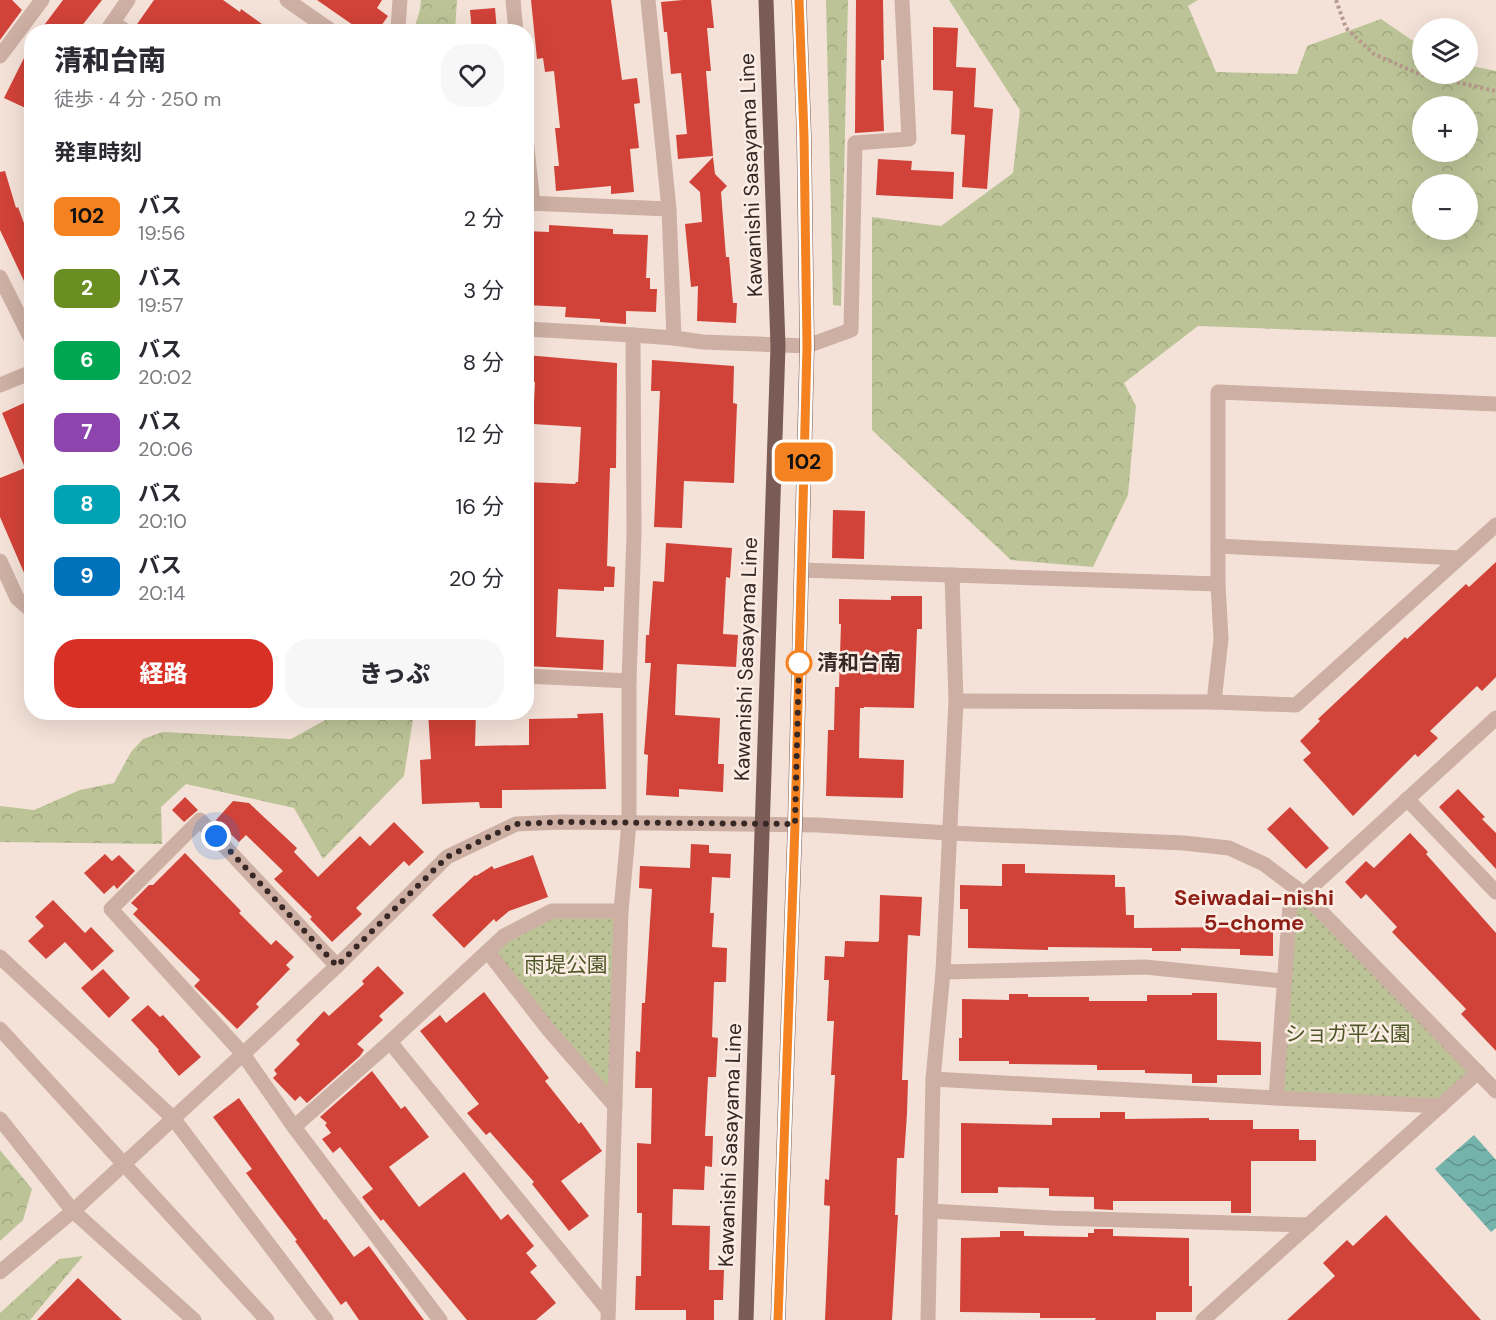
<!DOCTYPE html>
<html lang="ja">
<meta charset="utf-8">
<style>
:root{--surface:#fff;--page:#f7f7f7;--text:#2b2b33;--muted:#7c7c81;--accent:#d93025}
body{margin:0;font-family:"DM Sans","Noto Sans JP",sans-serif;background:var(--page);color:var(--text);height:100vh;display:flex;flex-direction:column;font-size:22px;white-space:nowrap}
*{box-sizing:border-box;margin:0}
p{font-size:20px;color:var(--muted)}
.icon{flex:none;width:33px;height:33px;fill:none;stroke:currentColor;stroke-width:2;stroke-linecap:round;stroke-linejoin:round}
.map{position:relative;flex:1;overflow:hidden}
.details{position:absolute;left:24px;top:24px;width:510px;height:696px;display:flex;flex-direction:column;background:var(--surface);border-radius:24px;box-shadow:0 6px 24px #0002}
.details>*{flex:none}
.badge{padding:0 12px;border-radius:9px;font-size:21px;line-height:39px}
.controls{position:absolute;left:1412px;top:18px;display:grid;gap:12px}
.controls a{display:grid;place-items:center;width:66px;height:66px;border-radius:50%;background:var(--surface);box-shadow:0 6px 24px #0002;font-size:30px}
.you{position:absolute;width:30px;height:30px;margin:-15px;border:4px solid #fff;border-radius:50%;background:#1a73e8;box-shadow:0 0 0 9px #1a73e833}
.map>.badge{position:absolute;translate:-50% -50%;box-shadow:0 0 0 3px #fff}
h2{padding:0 30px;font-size:22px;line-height:54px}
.round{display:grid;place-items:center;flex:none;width:63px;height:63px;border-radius:24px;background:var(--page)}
.head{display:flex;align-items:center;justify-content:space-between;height:102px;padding:0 30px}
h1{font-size:28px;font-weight:800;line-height:45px}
.cta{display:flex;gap:12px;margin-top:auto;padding:12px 30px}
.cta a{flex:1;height:69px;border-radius:24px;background:var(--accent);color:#fff;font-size:24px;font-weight:800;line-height:69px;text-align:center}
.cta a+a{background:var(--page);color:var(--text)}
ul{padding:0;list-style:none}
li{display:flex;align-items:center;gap:18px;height:72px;padding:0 30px}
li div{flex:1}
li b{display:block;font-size:22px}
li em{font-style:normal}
li .badge{min-width:66px;font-weight:700;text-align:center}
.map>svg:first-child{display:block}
.green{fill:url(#green-dots)}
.forest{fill:url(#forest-crowns);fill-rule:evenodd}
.water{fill:url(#water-waves)}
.building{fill:#d14238}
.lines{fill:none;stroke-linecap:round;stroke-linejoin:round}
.path{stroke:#b8988d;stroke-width:4;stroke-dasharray:3 3;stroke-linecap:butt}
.minor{stroke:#cdafa3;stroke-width:15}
.major{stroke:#7a5b55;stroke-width:15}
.line-casing{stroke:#fff;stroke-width:14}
.line{stroke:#f58220;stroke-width:9}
.walk{stroke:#372826;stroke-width:6;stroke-dasharray:0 10.8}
.stop-dot{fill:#fff;stroke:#f58220;stroke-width:3}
.labels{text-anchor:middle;stroke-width:5;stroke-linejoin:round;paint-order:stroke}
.street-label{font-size:21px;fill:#372826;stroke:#fbede4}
.stop-label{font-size:21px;font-weight:bold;fill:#372826;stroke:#fbede4;text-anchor:start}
.park-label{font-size:21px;fill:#4e5727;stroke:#fbede4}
.neighbourhood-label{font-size:22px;font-weight:bold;fill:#8d1f17;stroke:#fbede4}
</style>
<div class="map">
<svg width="1496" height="1320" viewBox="0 0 1496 1320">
<defs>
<pattern id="green-dots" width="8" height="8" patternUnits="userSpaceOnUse" patternTransform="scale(1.5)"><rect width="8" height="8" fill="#bcc497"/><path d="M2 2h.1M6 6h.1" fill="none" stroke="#a2a882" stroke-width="1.8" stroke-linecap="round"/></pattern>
<pattern id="forest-crowns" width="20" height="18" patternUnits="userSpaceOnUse" patternTransform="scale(1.5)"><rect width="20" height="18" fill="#bcc497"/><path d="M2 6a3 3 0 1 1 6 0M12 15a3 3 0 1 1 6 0" fill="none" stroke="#a2a882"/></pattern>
<pattern id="water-waves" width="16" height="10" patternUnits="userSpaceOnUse" patternTransform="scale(1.5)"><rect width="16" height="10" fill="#74b3ab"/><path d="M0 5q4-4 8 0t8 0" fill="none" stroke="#60928b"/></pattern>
</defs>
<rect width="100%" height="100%" fill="#f4e2d8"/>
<g class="green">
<path d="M1304,894l174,178 -37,34 -165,-8 14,-193z"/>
<path d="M552,911h69l-6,195 -127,-154z"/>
</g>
<g class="forest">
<path d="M421,0h36l-2,31h-41l6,-22z"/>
<path d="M826,0h22l-7,306 -8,-1z"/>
<path d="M949,0h249l-10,6 28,66 81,2 10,-28 74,-27 41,28v27h45v-9l29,6v266l-298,-11 -74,57 12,23 -8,89 -35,72 -82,-7 -139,-130v-213l69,9 72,-53 7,-63zM1422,106h45v46h-45zM1467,184v46h-45v-46z"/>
<path d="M338,713h76l-10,63 -81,83 -29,-51 -108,-24 -25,23 1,37 -162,-2v-36l34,4 46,-20 34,-7 17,-31 12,-13 20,-7 128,7z"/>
<path d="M0,1150l32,39 -9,31 -23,21z"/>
<path d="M83,1256l-53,64h-30v-7l59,-54z"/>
</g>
<path class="water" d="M1474,1135l22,25v68l-5,4 -56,-63z"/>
<g class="building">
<path d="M0,0h12l10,10 -22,30z"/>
<path d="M63,0h39l-25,32h-38z"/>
<path d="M154,0h69l17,12 1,-3 32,23h-136l-2,-5z"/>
<path d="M317,0h65l-5,8 11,8 -11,16h-14z"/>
<path d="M531,0h80l11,80 15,-2 3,25 -6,1 5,44 -9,1 4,43 -23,2v-8l-55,5 -2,-25h5l-4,-38h5l-6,-57 -9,1 -2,-14 -6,1z"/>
<path d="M683,0h28l3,28h-7l4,43h-5l7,85 -35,3 -2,-24 11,-1 -6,-61 -10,1 -4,-42h-3l-3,-30z"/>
<path d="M856,0h27l1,60h-3l3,71 -29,2z"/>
<path d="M495,8l2,24h-25l-2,-22z"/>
<path d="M933,27l25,1 -2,39 20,1 -2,39 19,2 -6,80 -25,-2 3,-52 -14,-1 2,-43 -20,-1z"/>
<path d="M32,42v69l-28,-13z"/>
<path d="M713,157l2,17 12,12 -6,6 5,65h3l4,46h4l-1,20 -39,-2 1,-35 -7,1 -6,-63 17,-2 -2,-30 -11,-10z"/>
<path d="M878,159l34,2 -1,9 43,2 -1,27 -77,-4z"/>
<path d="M5,171l11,37 2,-1 14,38v53l-32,-68v-58z"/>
<path d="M549,225l64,4v5l35,1 -2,43h4v11h7l-1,23 -30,-1v13l-26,-2v-3l-35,-2 1,-10 -40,-2v-74l23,1z"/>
<path d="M526,355l91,8 -1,105h-6l-3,98 8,1 -1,20h-10v4l-46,-2 -2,48 48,3 -1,30 -77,-4v-110h3l3,-50h-6v-24l49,2 1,-2h2l3,-55 -48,-3 2,-42h-9z"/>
<path d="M652,360l82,6 -1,37 4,1 -3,79 -50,-2 -2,47 -28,-1 6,-136h-9z"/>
<path d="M24,403l8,18 -1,168 -31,-72v-39l25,-10 -23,-55z"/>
<path d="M833,510l32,1 -1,48 -32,-1z"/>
<path d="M666,543l66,5 -2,30 -4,-1 -3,57 15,1 -2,32 -59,-3 -2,51 45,3 -2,46h6l-1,28 -44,-3v8l-33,-2 2,-40 -4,-1 7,-91h-6l1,-28h3l4,-54 11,1z"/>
<path d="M1496,562v115l-14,14 -5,-5 -47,45 8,7 -20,19 -3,-3 -62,62 -50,-56 8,-7 -11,-12 20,-20 -2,-2 87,-82 2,2 59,-55 3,3z"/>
<path d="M891,596h31v33h-5l-3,79 -50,-1v1h-4l-1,50 45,2 -1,38 -77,-2 2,-66h6l1,-43h4l2,-63h-2v-25l52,1z"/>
<path d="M428,712h48l-1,34 54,-1v-26l49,-1 -1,-4 26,-1 3,76 -104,1v18h-22l-1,-6 -57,2 -2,-44 11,-1z"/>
<path d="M1458,789l27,28 -3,2 14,14v36l-57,-62z"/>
<path d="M185,797l13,13 -14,12 -12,-12z"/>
<path d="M233,801l16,2 48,45 -3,4 24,25 42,-41 10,10 24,-24 30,30 -15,14 -5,-5 -48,47 6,6 -30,28 -22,-23 2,-2 -38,-38 9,-8 -37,-36 -7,7 -23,-22z"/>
<path d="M1290,807l39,41 -23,21 -39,-40z"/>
<path d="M1410,833l18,19 -2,2 70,79v118l-35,-37 5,-5 -74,-77 5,-5 -31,-33 -5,5 -16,-17 21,-21 8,7z"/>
<path d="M691,844l18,1v8l22,1 -1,24 -18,-1 -2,36h4l-2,34 15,1 -1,34h-12l-2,55 6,1 -2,39h-8l-3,59h8l-1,31 -7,-1 -1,24 -31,-1 -1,36 38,1 -1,44h15l-1,30h-9v20h-28v-10h-51l1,-34h5l1,-63h-5v-70l14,1 1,-56h-17l1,-37 4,1 2,-49h3l7,-114 -13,-1 1,-22 50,2z"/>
<path d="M185,853l56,58 -2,2 32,32 5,-5 18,17 -8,8 4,4 -34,35 3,3 -22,22 -43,-43 6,-6 -67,-66 5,-5 -7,-6 18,-18h4z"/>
<path d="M105,854l7,7 7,-6 16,16 -18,18 -3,-4 -10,9 -20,-21z"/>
<path d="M533,855l15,42 -39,14 -13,11 -2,-3 -30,29 -32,-33 43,-40 1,1 16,-10 2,3z"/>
<path d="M1002,864h23v9l90,2v12h10l1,28h8v13l106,-1v-3h33v32l-33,-1v-6l-59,-1v3h-29v-3l-104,-1v3l-80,-2v-39h-8v-24l42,1z"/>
<path d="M880,895l42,2 -2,39 -12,-1 -6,145h6l-1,33 -3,45h-7l-2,57h3l-6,105h-67l5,-114 -6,-1 1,-26 4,1 6,-105h-4l3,-54h-7l2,-41h-5l1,-24 19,1 1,-16 32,1 2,-1z"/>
<path d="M53,900l32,33 6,-6 23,24 -22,20 -27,-29 -19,17 -18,-18 16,-15 -9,-9z"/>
<path d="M378,966l26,27 -25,23 4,4 -26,24 7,6 -4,6 -53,47 -7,-7 -5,5 -22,-23 4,-4 -3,-4 26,-26 -4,-4 28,-29 5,5 35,-32 -2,-3z"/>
<path d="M103,969l27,29 -21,20 -28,-30z"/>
<path d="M484,992l65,86 -4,3 34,43 2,-2 21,29 -41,30 28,35 -20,15 -37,-47 2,-2 -44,-50 -4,3 -19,-22 12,-9 -59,-73 20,-16 6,8z"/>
<path d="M1192,993h25v47l44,2v33h-44v8h-25v-9l-47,-1v-3h-48v-5l-88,-1v-3h-50v-23h3v-39l47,1v-6h19v3h61v4h58v-6h45z"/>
<path d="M148,1005l12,12 3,-2 38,42 -22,19 -21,-25 1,-1 -28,-30z"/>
<path d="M372,1071l29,38 4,-3 24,31 -40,30 30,40 45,-35 37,48 7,-6 26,32 -8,7 11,13 -7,6 26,31 -20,17h-69l-84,-101 -2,2 -19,-24 11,-8 -33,-42 -7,6 -11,-14 9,-6 -6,-8 2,-2 -7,-6z"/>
<path d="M239,1098l85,122 2,-1 28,38 15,-11 55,74h-65l-13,-19 -5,4 -46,-64 2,-1 -51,-67 6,-4 -39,-52z"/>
<path d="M1100,1112h25v7l84,-1v2h44v9h46v11h17v21h-65v52h-20v-12h-118v9l-19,-1v-12l-45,-1v-8l-51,-1v6h-37v-70l91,2v-7h48z"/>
<path d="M1386,1215l95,105h-194l48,-44 -12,-13 24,-23 6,6z"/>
<path d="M1094,1229h19v7l76,2v48h3v26h-36v8h-61l1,-2h-56v-5l-80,-1 1,-74 39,-1v-6h24v5l64,1v-4h6z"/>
<path d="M78,1278l44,42h-85z"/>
</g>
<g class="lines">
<path class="path" d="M1336,0l10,28 28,26 45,20 77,17"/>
<g class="minor">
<path d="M287,0l46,32"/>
<path d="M513,0l3,32"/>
<path d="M113,22l14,10"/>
<path d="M106,32l22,-32"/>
<path d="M396,32l2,-4 2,-28"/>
<path d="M0,56l42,-56"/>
<path d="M526,139l7,65"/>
<path d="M526,203l143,6 -21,-209"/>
<path d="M669,209l5,129"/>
<path d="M0,277l32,64"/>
<path d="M526,329l107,6 1,199 -5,147v142l-8,88 -13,409"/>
<path d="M633,335l41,3 29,4 104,4 44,-16 4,-187 54,-4 -7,-139"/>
<path d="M0,385l32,-13"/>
<path d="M1218,546l241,12"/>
<path d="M0,561l17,37 15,13"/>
<path d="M801,570l417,14v-192l278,12"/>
<path d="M526,676l103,5"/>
<path d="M956,701l258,1 82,3 200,-180"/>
<path d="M1214,702l7,-63 -3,-55"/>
<path d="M1407,799l89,93"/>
<path d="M488,952l60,77 67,77"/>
<path d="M0,957l173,161 153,202"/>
<path d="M337,966l-137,-146 -89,89 132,145 51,73 146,193"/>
<path d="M943,972l202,-5 138,14"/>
<path d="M0,1029l267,291"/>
<path d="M390,1042l218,268"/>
<path d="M933,1079l343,19"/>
<path d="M1441,1106l-165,-8 14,-193 14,-11 192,-176"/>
<path d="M0,1119l73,92 121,109"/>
<path d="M294,1127l96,-85 114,-106 48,-25h69"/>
<path d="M931,1211l121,7 257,7"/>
<path d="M0,1272l73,-61 170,-157 94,-88 110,-109 69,-33 45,-2 257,3 131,8 235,10 45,5 35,16 40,30 192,197"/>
<path d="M928,1320l5,-241 10,-107 13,-271 -4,-126"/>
<path d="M1203,1320l275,-248"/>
</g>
<g class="major">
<path d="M746,1320l32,-974 -12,-346"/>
<path d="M778,1320l17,-496 12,-478 -3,-210 -5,-136"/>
</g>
</g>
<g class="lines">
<defs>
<path id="line" d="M778,1320l17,-496 12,-478 -3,-210 -5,-136"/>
</defs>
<use href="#line" class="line-casing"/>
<use href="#line" class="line"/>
<path class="walk" d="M216,836l121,130 110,-109 69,-33 45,-2 234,2 4,-161"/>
</g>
<circle class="stop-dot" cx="799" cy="663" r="12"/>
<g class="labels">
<g class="street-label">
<text transform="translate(751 175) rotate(-92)" y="7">Kawanishi Sasayama Line</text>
<text transform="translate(746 659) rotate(-88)" y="7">Kawanishi Sasayama Line</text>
<text transform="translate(730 1145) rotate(-88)" y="7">Kawanishi Sasayama Line</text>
</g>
<g class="stop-label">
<text x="817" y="670">清和台南</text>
</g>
<g class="park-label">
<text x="566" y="972">雨堤公園</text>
<text x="1348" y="1041">ショガ平公園</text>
</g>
<g class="neighbourhood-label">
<text x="1254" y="905">Seiwadai-nishi<tspan x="1254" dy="25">5-chome</tspan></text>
</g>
</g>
</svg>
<div class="controls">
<a><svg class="icon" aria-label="layers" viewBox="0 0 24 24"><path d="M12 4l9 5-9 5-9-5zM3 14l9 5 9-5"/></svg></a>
<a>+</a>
<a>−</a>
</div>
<div class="you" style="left:216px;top:836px"></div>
<b class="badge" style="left:804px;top:462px;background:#f58220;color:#111">102</b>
<section class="details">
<div class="head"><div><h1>清和台南</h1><p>徒歩 · 4 分 · 250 m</p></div><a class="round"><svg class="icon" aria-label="heart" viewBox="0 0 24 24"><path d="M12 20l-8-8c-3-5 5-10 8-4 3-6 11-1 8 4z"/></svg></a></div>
<h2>発車時刻</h2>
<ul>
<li><span class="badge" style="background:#f58220;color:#111">102</span><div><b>バス</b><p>19:56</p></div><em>2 分</em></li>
<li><span class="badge" style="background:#6b8e23;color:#fff">2</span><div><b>バス</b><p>19:57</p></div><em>3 分</em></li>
<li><span class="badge" style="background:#00a651;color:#fff">6</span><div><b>バス</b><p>20:02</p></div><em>8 分</em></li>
<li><span class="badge" style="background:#8e44ad;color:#fff">7</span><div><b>バス</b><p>20:06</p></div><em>12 分</em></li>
<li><span class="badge" style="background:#00a3b4;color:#fff">8</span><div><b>バス</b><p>20:10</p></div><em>16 分</em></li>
<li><span class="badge" style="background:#0072bc;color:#fff">9</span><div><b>バス</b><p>20:14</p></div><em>20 分</em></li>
</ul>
<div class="cta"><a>経路</a><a>きっぷ</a></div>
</section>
</div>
